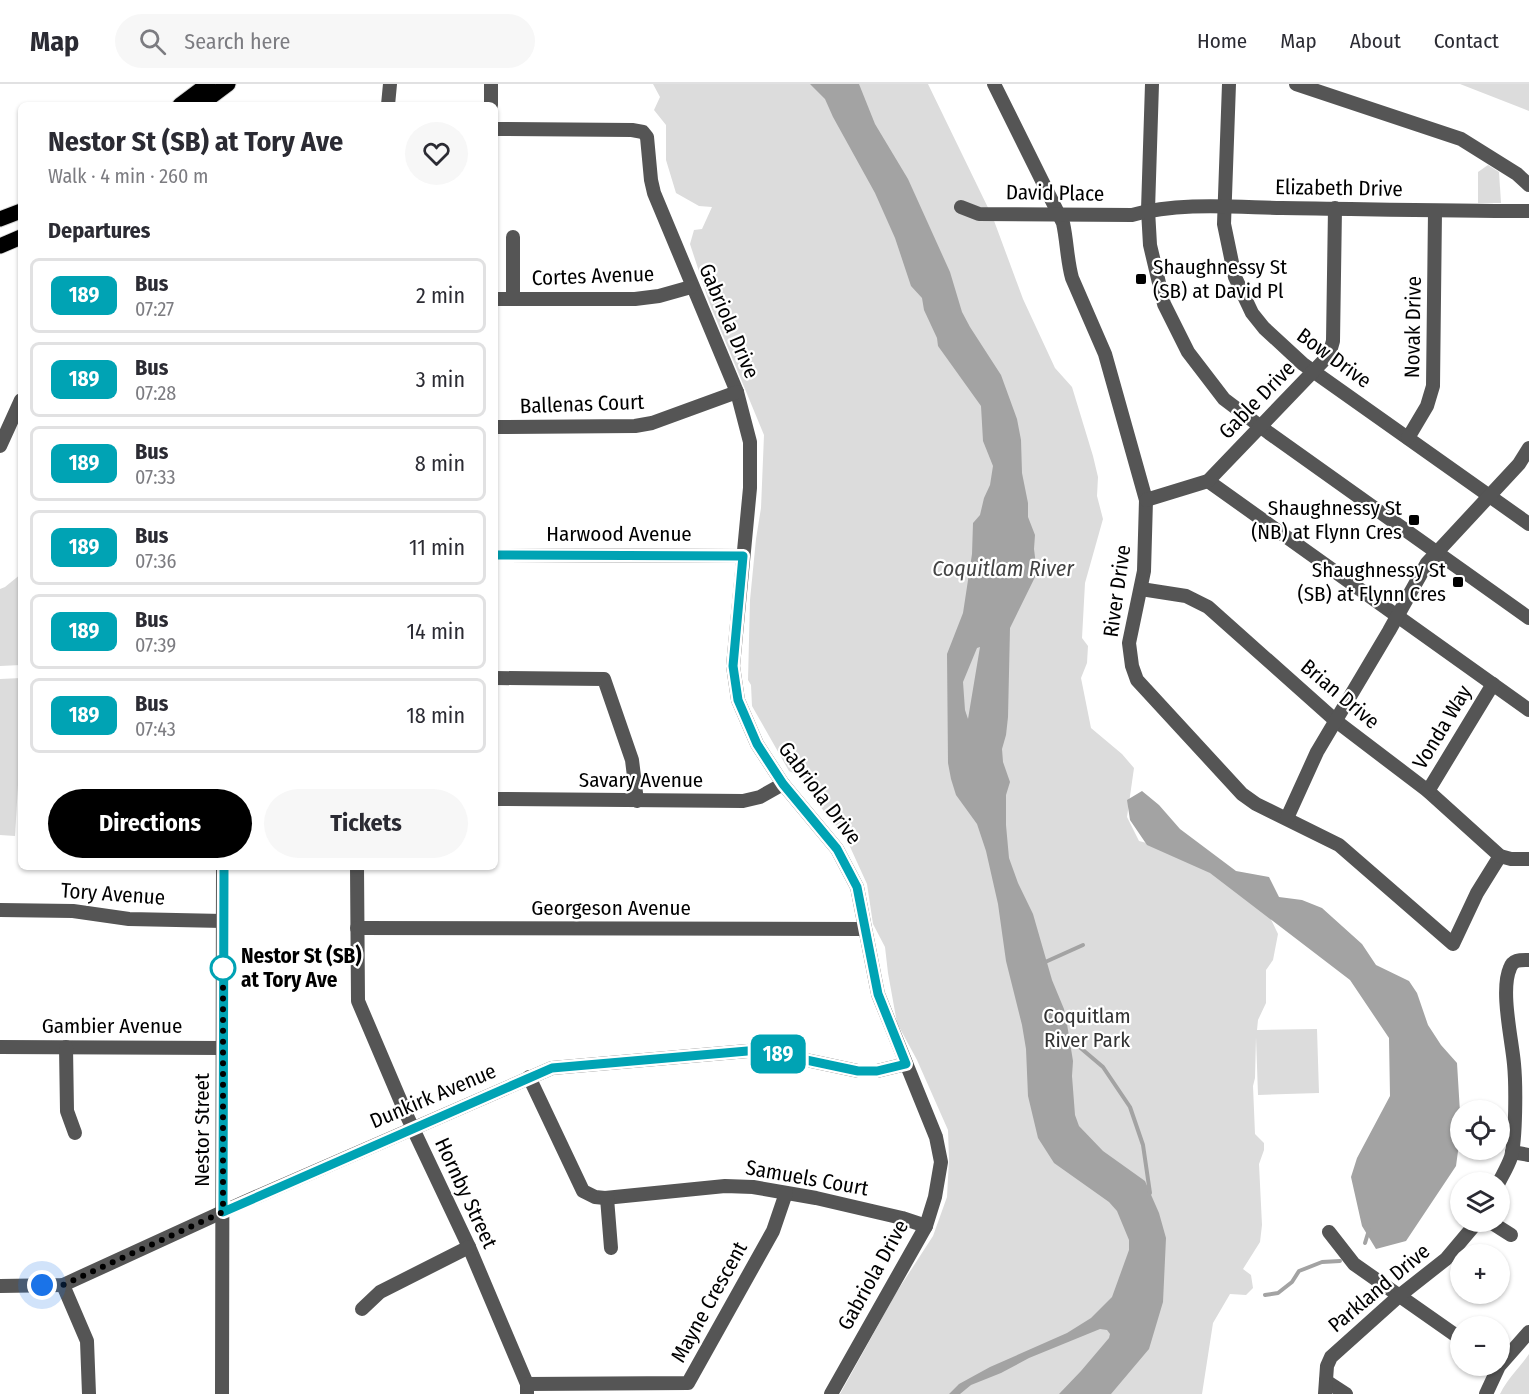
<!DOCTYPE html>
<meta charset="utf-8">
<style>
:root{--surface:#fff;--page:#f7f7f7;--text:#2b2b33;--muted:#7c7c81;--line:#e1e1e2;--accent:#000}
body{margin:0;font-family:"Fira Sans Condensed",sans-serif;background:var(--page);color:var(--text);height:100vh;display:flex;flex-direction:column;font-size:22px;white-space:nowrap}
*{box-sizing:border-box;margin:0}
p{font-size:20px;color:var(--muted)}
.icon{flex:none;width:33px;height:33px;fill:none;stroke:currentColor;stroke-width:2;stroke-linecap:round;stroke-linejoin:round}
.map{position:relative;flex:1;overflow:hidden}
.drawer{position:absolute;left:18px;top:18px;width:480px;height:768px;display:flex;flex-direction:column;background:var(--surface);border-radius:9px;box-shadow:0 2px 4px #0004}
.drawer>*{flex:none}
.badge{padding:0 12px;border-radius:9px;font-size:21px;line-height:39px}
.fabs{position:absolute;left:1450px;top:1016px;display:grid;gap:12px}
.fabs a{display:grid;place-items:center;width:60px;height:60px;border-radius:50%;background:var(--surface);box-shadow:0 2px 4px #0004;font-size:30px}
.you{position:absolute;width:30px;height:30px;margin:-15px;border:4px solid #fff;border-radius:50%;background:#1a73e8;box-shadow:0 0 0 9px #1a73e833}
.map>.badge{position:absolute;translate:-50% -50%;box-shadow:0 0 0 3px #fff}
h2{padding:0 30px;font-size:22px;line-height:54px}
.round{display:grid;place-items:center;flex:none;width:63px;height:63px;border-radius:32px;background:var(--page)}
.overview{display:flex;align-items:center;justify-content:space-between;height:102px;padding:0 30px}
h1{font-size:28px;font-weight:700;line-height:45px}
.action{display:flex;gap:12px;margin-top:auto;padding:12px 30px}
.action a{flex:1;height:69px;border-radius:36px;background:var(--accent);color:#fff;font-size:24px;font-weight:700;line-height:69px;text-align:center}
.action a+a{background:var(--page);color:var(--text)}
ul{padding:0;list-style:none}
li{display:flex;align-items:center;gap:18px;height:75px;margin:0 12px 9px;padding:0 18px;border:3px solid var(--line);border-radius:9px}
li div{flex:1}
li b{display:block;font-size:22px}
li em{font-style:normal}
li .badge{min-width:66px;font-weight:700;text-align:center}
header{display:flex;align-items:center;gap:36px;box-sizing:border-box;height:84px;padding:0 30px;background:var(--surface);border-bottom:2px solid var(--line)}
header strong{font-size:28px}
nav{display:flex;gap:33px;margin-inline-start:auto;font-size:21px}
.search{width:420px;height:54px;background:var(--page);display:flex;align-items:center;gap:15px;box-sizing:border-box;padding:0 21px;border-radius:33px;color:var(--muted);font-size:22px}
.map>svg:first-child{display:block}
.green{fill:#dcdcdc}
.water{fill:#a3a3a3;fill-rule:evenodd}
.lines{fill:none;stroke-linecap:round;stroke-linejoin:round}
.stream{stroke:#a3a3a3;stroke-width:4}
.major-casing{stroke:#dbdbdb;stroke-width:17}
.minor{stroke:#555;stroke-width:14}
.major{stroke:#000;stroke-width:15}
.line-casing{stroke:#fff;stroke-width:14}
.line{stroke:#00a3b4;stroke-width:9}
.walk{stroke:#000;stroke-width:6;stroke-dasharray:0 10.8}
.poi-dot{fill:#000;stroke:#fff;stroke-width:2}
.stop-dot{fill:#fff;stroke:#00a3b4;stroke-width:3}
.labels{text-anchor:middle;stroke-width:4.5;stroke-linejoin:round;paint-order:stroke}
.street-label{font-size:21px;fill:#000;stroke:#fff}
.poi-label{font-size:21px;fill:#000;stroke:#fff;text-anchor:end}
.stop-label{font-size:21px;font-weight:bold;fill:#000;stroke:#fff;text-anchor:start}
.park-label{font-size:21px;fill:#333;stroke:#fff}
.water-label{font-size:22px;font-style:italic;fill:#444;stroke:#fff}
</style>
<header>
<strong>Map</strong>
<div class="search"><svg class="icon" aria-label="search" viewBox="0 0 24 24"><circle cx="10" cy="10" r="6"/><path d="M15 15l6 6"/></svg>Search here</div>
<nav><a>Home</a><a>Map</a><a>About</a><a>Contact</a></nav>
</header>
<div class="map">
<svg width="1529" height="1310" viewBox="0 0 1529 1310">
<rect width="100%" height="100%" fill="#fff"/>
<g class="green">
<path d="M653,0h275l65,134 30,81 32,69 17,19 21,69 5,21 -1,19 6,23 -18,64 -3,55 6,8 -1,17 -6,15 10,50 31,26 12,14 -7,49 12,24 27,7 25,12 75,49 12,25 -5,26 -7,10v33l-8,17 -1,10 60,-1 2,64 -61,2 -2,-58 -1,41 -2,8 2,48 9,9v7l-5,14 3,61 -2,17 -17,27 8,6 2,13 -7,7 -16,-1 -17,29 -11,71h-362l56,-101 37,-57 14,-39 2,-38 -1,-29 -31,-70 -20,-37 -9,-50 -3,-26 -12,-23 -6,-40 -21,-46 -27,-33 1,-7 -20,-22 -11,-5 -37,-65 -1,-21 -3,-5 2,-80 6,-61 5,-31 3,-73 -55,-133 -19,-58 4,-14 8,-1 10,-22 -13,-1 -23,-13 -10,-33v-35l-12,-15 6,-13z"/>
<path d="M1460,0h69v27z"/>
<path d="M1488,81l11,7 2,31h-23v-31z"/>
<path d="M21,490v91l-21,1v-77l5,-2z"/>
<path d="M21,594v57l-6,101 -15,-1v-156z"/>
<path d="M1529,1270v40h-29c9,-18 18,-24 29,-40z"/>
</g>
<g class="water">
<path d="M810,0h49l16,40 33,55 42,93 12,40 8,15 31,48 16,44 4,21 1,33 6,30v14l7,18 -1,14 3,24 -27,55 -2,89 -2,18 -4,14 1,13 7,20 -4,13v30l3,33 9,25 15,31 19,66 12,29 3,15 6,37 -1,15 3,39 4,11 24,25 42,30 14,32 7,25 -3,64 -14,47 -38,45h-52l22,-23 28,-33 1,-4 -3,-4 -7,-1 -71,29 -28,15 -30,12 -11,9h-11l10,-10 31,-17 77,-34 24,-15 21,-21 17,-47v-10l-12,-29 -8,-9 -55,-39 -16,-25 -10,-42 -2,-47 -4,-24 -16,-64 -8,-57 -12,-53 -9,-27 -21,-29 -5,-16 -3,-16 -1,-109 16,-41 9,-59 1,-31 7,-8 4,-17 6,-13 3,-19 -10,-25 -2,-35 -43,-60 -1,-8 -13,-28 -2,-12 -11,-12 -16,-48 -20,-45 -42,-76 -8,-18zM980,563l-12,72 -3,-9 -2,-28 14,-34z"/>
<path d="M1142,707l17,14 21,24 56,42 33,6 10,20 23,3 20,8 40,36 14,21 33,16 8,12 11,32 13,20 16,18 4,66 -5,37 -50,75 -30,8 -14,-23 -11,-49 6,-19 33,-62 -1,-58 -39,-58 -140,-107 -63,-28 -17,-25 -3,-20z"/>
</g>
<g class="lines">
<g class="stream">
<path d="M1043,879l40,-18"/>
<path d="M1066,955h4l33,28 27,40 13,38 7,48"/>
<path d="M1365,1159l4,-13"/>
<path d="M1265,1211l13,-2 14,-11 7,-11 23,-9 18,-1"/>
</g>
<defs>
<g id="major">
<path d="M180,21l28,-21"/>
<path d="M200,21l28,-21"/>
<path d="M0,135l21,-8"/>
<path d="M0,162l21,-9"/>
</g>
</defs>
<use href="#major" class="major-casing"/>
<g class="minor">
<path d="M491,0v21"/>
<path d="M994,0l69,139c4,18 4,37 9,55l33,76 41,146 -2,71 -15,72 3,23 5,14 105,114 14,10 83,41 114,99 24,-51 23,-37"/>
<path d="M1152,0l-4,126 2,35 14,59 24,48 36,47 45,34 260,185"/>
<path d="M1229,0l-5,140 11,53 17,36 12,15 39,36 226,160"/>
<path d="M1296,0l165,55 56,35 12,11"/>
<path d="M388,21l2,-21"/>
<path d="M495,45l137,1 11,2 4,5 4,43 3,13 83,199 13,50v46l-17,178 5,34 19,44 26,40 54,65 20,38 21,107 58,143 5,25 -6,35 -9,29 -95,168"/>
<path d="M961,123l18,7 153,1c48,-13 100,-8 150,-7 82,1 165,3 247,3"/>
<path d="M495,215h140l24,-3 32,-9"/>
<path d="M513,215v-62"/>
<path d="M495,343l140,-1 17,-3 85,-31"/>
<path d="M1408,354l19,-32 6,-20 2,-175"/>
<path d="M0,362l21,-46"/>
<path d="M1208,397l321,229"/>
<path d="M1146,416l62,-19 121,-126 4,-14 2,-133"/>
<path d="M495,471l248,1"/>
<path d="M1141,505l45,7 22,11 128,114 92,70 72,65 11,3h18"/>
<path d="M495,594l109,1 28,81 5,41"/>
<path d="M1428,707l65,-107"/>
<path d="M495,715l248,2 17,-4 23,-13"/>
<path d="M1287,734l30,-66 72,-121 38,-68 92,-99 10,-16"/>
<path d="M357,783l1,134 49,115 62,131 58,137v10"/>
<path d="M0,826l73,1 56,8 94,2"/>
<path d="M357,844l508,1"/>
<path d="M0,963l223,1"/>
<path d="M66,963l1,64 8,22"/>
<path d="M529,993l54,114 12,6 10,1 120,-12 28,1 63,11 86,20 24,8"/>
<path d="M1512,1068l17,3"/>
<path d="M1499,1098c4,-8 9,-16 12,-25 5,-18 5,-73 3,-93 -2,-24 -14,-74 -4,-96 3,-9 11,-8 19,-8"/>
<path d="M607,1114l4,50"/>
<path d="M1489,1137l22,14"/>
<path d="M1329,1148l25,32 107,75"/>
<path d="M63,1201l24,56 2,53"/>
<path d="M0,1202l63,-1 179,-82 310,-135 207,-18 99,21h19l29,-7"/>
<path d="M362,1225l18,-17 89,-45"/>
<path d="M1326,1297l20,13"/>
<path d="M527,1300l161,-1 85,-152 13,-38"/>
<path d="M222,1310l1,-527"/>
<path d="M1325,1310l2,-28 4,-9 68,-61 47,-37 32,-38"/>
<path d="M1486,1310l13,-28 30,-34"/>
</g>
<use href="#major" class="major"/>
</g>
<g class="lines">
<defs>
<path id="line" d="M224,783l-1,345 329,-144 207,-18 99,21h19l29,-7 -28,-70 -21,-107 -20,-38 -54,-65 -26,-40 -19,-44 -5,-34 10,-110 -248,-1"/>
</defs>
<use href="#line" class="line-casing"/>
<use href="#line" class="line"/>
<path class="walk" d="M42,1201h21l160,-73v-249v5"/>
</g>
<g class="poi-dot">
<rect x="1135" y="189" width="12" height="12" rx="3"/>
<rect x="1408" y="430" width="12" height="12" rx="3"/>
<rect x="1452" y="492" width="12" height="12" rx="3"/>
</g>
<circle class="stop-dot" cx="223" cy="884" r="12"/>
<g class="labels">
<g class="street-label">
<text transform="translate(1339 104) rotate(1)" y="7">Elizabeth Drive</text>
<text transform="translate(1055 109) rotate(1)" y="7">David Place</text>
<text transform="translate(593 192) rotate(-2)" y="7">Cortes Avenue</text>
<text transform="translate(729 237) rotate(67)" y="7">Gabriola Drive</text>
<text transform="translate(1413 243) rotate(-89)" y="7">Novak Drive</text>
<text transform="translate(1334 274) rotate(36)" y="7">Bow Drive</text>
<text transform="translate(1257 316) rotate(-46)" y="7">Gable Drive</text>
<text transform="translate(582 320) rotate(-2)" y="7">Ballenas Court</text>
<text x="619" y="457">Harwood Avenue</text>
<text transform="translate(1117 507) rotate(-82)" y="7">River Drive</text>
<text transform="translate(1340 610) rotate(40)" y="7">Brian Drive</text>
<text transform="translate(1442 643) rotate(-59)" y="7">Vonda Way</text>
<text x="641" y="703">Savary Avenue</text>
<text transform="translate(820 709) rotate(53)" y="7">Gabriola Drive</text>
<text transform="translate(113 810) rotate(4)" y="7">Tory Avenue</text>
<text x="611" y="831">Georgeson Avenue</text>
<text x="112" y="949">Gambier Avenue</text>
<text transform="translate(433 1012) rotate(-23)" y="7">Dunkirk Avenue</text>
<text transform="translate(202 1046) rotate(-90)" y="7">Nestor Street</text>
<text transform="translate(807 1094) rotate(10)" y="7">Samuels Court</text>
<text transform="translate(466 1109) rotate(65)" y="7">Hornby Street</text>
<text transform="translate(873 1191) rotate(-61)" y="7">Gabriola Drive</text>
<text transform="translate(1379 1204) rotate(-40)" y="7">Parkland Drive</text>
<text transform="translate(709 1218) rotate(-61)" y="7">Mayne Crescent</text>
</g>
<g class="poi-label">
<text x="1153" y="190" text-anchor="start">Shaughnessy St<tspan x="1153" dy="24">(SB) at David Pl</tspan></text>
<text x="1402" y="431">Shaughnessy St<tspan x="1402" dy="24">(NB) at Flynn Cres</tspan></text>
<text x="1446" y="493">Shaughnessy St<tspan x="1446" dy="24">(SB) at Flynn Cres</tspan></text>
</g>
<g class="stop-label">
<text x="241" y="879">Nestor St (SB)<tspan x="241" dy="24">at Tory Ave</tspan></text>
</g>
<g class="park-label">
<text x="1087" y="939">Coquitlam<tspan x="1087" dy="24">River Park</tspan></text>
</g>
<g class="water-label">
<text x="1003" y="492">Coquitlam River</text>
</g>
</g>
</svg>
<div class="fabs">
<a><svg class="icon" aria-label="locate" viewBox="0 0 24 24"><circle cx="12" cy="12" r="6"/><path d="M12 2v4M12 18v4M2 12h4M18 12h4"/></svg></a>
<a><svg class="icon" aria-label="layers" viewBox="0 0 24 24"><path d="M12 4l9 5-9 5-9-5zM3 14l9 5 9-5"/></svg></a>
<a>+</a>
<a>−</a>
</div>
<div class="you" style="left:42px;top:1201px"></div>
<b class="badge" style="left:778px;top:970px;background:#00a3b4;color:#fff">189</b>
<section class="drawer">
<div class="overview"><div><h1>Nestor St (SB) at Tory Ave</h1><p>Walk · 4 min · 260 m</p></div><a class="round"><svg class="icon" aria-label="heart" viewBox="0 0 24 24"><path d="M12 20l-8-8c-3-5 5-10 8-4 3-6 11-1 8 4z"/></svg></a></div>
<h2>Departures</h2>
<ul>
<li><span class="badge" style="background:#00a3b4;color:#fff">189</span><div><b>Bus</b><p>07:27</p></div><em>2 min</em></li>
<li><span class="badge" style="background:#00a3b4;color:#fff">189</span><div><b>Bus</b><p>07:28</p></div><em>3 min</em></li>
<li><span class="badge" style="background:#00a3b4;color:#fff">189</span><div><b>Bus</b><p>07:33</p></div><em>8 min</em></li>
<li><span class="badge" style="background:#00a3b4;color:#fff">189</span><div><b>Bus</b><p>07:36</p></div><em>11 min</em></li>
<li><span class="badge" style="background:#00a3b4;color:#fff">189</span><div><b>Bus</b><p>07:39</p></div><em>14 min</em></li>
<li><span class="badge" style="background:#00a3b4;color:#fff">189</span><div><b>Bus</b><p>07:43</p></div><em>18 min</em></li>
</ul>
<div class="action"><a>Directions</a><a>Tickets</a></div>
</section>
</div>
